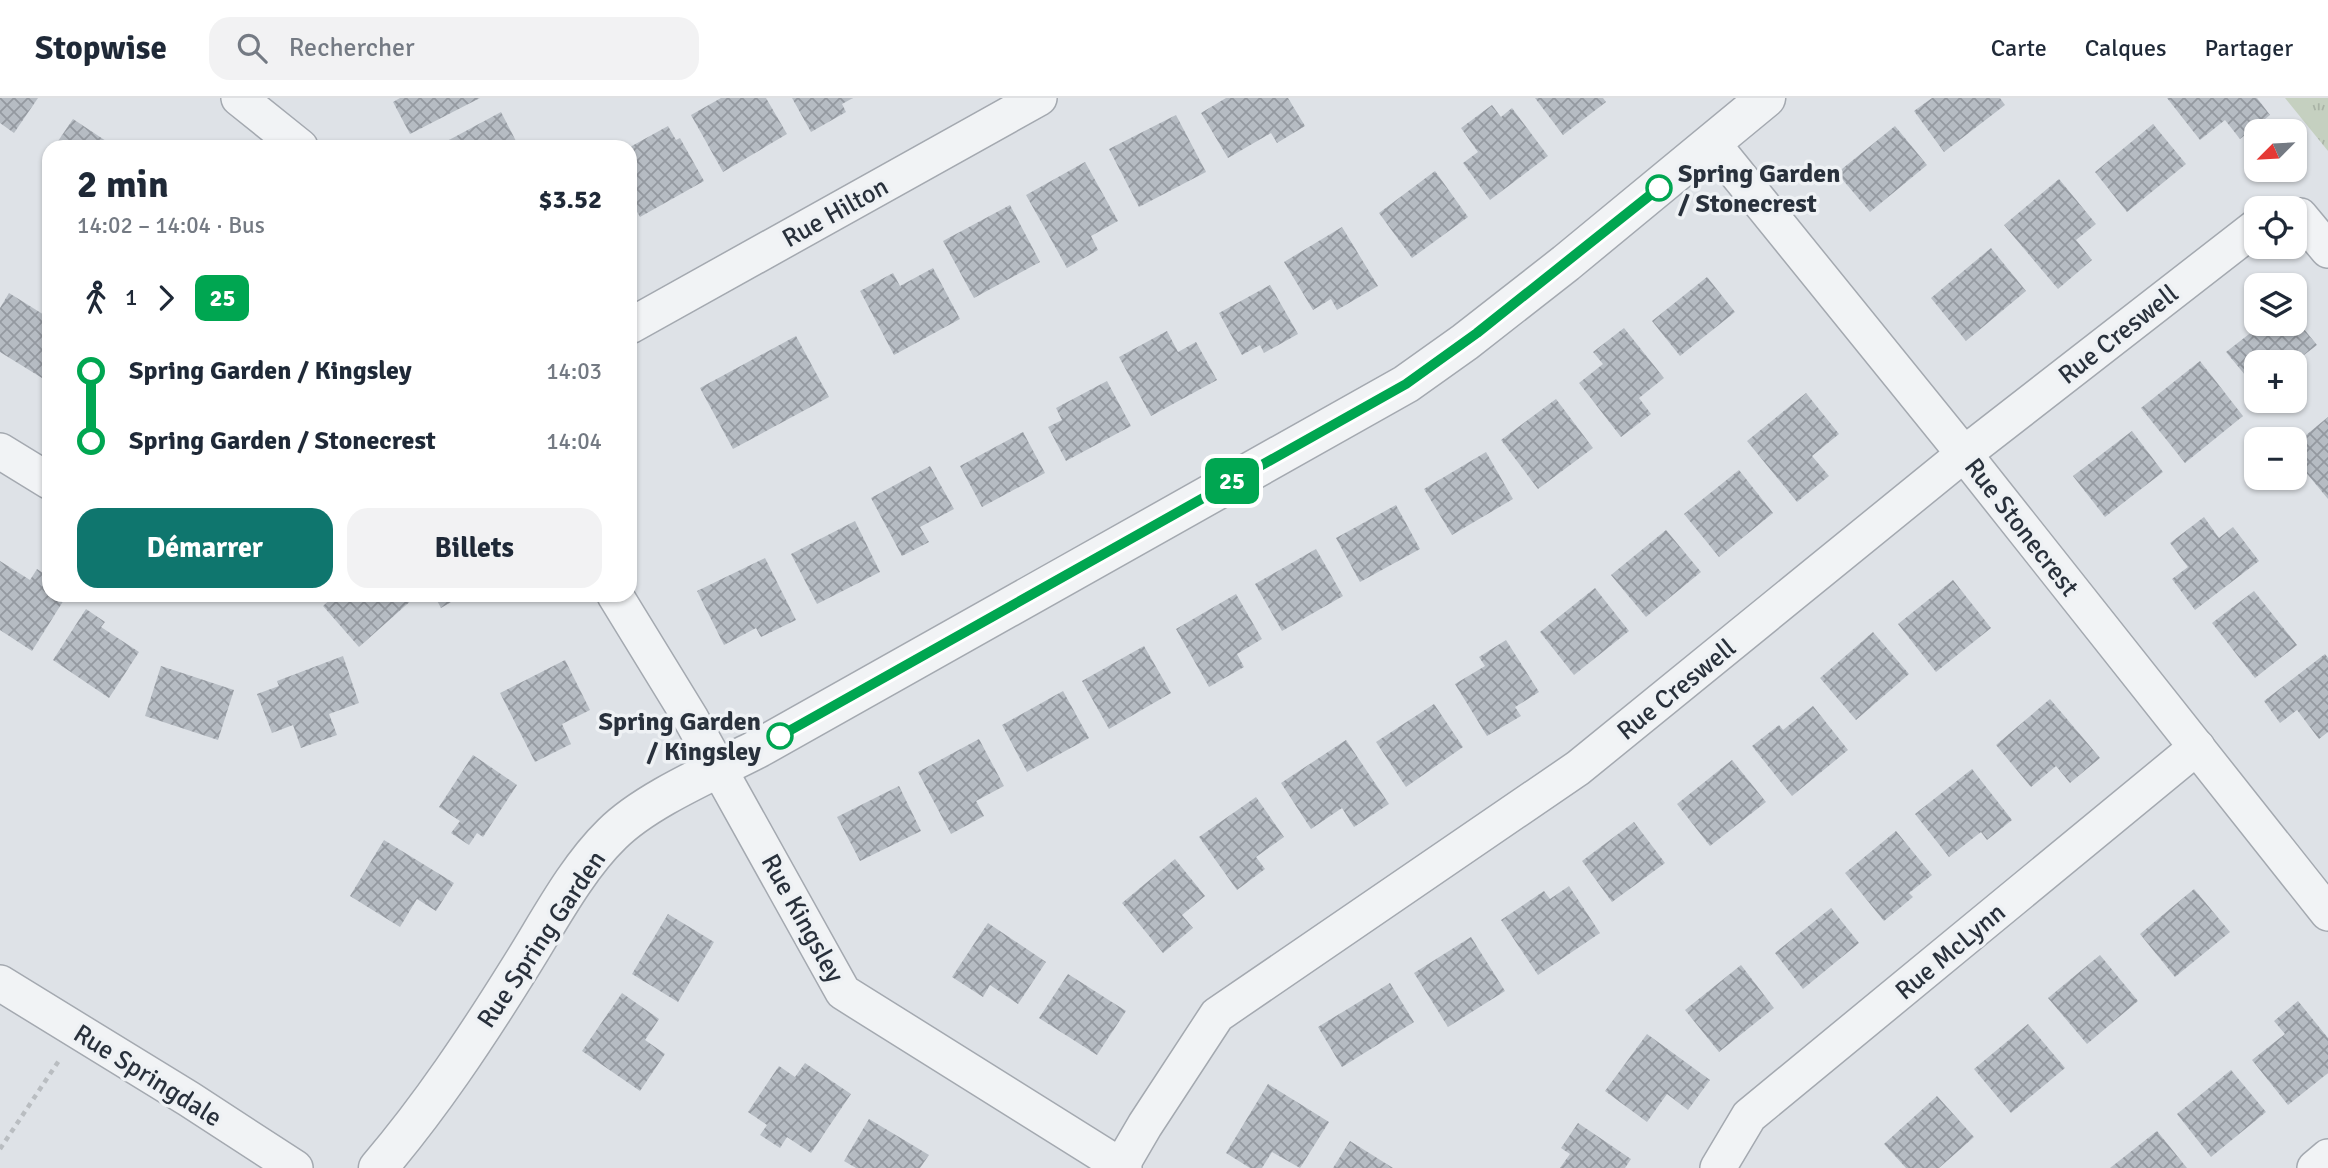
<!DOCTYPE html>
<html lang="fr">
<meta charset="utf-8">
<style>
:root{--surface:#fff;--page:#f2f2f3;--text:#1f2937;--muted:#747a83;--line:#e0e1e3;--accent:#0f766e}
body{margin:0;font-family:Signika,sans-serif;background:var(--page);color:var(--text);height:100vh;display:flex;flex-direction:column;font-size:26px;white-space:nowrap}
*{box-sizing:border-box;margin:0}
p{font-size:23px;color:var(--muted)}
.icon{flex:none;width:38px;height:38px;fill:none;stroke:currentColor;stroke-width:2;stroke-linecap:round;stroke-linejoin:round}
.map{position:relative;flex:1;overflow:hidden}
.drawer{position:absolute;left:42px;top:42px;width:595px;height:462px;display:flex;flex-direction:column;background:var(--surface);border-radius:21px;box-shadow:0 2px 5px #0004}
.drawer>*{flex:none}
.badge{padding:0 14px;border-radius:10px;font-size:24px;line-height:46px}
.needle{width:46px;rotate:246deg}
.controls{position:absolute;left:2244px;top:21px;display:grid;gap:14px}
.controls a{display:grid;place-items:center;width:63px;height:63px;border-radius:14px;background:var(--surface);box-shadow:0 2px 5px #0004;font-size:35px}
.map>.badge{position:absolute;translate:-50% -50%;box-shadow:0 0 0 4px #fff}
.legs{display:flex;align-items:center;gap:10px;height:77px;padding:0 35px;font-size:23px}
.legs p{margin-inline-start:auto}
.summary{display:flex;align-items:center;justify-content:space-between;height:119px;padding:0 35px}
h1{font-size:38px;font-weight:700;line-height:52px}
.action{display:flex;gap:14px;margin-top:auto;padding:14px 35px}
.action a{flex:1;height:80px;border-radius:21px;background:var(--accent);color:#fff;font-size:28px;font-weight:700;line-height:80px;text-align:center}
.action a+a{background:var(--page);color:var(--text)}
ul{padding:0 35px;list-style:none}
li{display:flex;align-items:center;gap:24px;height:70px;font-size:26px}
li i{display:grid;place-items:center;width:10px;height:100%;margin:0 9px;background:currentColor}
li i::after{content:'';width:18px;height:18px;margin:-9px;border:5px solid;border-radius:50%;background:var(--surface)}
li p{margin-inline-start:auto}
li:first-child i{background:linear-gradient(#0000 50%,currentColor 0)}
li:last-child i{background:linear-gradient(currentColor 50%,#0000 0)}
header{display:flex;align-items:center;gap:42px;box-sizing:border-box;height:98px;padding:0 35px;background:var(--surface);border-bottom:2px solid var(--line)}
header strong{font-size:33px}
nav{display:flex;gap:38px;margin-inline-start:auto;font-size:24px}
.search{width:490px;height:63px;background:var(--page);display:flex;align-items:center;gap:18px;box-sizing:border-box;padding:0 24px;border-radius:21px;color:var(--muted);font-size:26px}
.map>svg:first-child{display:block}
.grass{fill:url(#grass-tufts)}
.building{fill:url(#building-cross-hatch)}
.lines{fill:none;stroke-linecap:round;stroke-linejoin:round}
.minor-casing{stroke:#a4a9b0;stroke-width:38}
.tertiary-casing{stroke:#a4a9b0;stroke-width:41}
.path{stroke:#b9bdc1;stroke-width:4.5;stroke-dasharray:5 5;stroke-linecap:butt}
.minor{stroke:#f1f3f5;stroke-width:35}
.tertiary{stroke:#f1f3f5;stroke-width:38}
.line-1-casing{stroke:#fff;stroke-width:16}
.line-1{stroke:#00a651;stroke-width:10}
.stop-1-dot{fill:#fff;stroke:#00a651;stroke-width:3.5}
.labels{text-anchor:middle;stroke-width:7;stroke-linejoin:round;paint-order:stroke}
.stop-label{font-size:26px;font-weight:bold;fill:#29313c;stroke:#eef1f4;text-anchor:start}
.street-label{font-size:26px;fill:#29313c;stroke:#eef1f4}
</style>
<header>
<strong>Stopwise</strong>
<div class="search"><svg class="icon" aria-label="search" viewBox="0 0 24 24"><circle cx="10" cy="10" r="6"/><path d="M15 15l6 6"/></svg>Rechercher</div>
<nav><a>Carte</a><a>Calques</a><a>Partager</a></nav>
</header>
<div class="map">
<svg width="2328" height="1070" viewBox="0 0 2328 1070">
<defs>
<pattern id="grass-tufts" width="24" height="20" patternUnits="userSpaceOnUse" patternTransform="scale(1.75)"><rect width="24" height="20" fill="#c5d0c0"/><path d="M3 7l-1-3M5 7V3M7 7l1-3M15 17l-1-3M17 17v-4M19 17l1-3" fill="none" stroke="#a9b3a6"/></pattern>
<pattern id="building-cross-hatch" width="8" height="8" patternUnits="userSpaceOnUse" patternTransform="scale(1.75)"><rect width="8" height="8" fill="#b6bcc3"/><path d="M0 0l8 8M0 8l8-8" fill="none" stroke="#9499a0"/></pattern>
</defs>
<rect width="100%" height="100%" fill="#dee2e7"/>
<path class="grass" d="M2285,0h43v53z"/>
<g class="building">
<path d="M0,0h38l-24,35 -14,-10z"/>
<path d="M400,0h80l-70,36 -17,-32z"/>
<path d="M721,0h45l21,36 -64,38 -32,-57z"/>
<path d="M792,0h61l-11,6 4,8 -35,20z"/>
<path d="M1226,0h62l17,28 -28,17 -6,-10 -43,25 -27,-45z"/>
<path d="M1535,0h68l3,4 -43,33z"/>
<path d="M1932,0h68l5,7 -61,47 -30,-41z"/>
<path d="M2167,0h90l13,17 -30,24 -15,-19 -25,20z"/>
<path d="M1492,7l9,12 11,-9 36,48 -58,44 -27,-37 15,-11 -17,-24z"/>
<path d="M501,14l18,35h-67l-3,-7z"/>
<path d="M1176,17l30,57 -67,35 -30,-58z"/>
<path d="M73,21l42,28h-61z"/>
<path d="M2153,26l33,40 -59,48 -32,-40z"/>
<path d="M668,28l8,14 4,-2 24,43 -64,36 -10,-18v-52z"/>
<path d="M1895,28l32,39 -57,47 -33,-39z"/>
<path d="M1085,64l33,59 -27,15 7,14 -31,18 -41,-73z"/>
<path d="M1435,73l33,46 -56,41 -33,-45z"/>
<path d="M2059,81l37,45 -20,16 16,20 -34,29 -54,-64z"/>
<path d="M1010,107l30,57 -66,36 -31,-57z"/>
<path d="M1342,129l36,59 -41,24 -6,-11 -18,11 -29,-48z"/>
<path d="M1991,150l35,43 -60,50 -35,-43z"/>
<path d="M933,170l27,51 -66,36 -34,-64 33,-18 7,13z"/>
<path d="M1707,179l28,35 -55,44 -28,-35z"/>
<path d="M1270,187l28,49 -34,19 -4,-8 -18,10 -23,-42z"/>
<path d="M9,195l40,25v48l-7,12 -42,-26v-44z"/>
<path d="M2294,219l23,28 -22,17h-39v26l-30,-36 36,-28h32z"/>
<path d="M1624,230l40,50 -25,20 12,16 -30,23 -42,-54 24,-19 -10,-12z"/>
<path d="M1167,233l11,21 18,-10 21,38 -66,36 -32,-59z"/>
<path d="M796,238l33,61 -96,52 -33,-61z"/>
<path d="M2200,263l43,55 -58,47 -44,-55z"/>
<path d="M1107,283l24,45 -65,35 -18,-34 14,-7 -6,-12z"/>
<path d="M1806,295l33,41 -27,22 17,20 -32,26 -50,-61z"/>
<path d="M1556,301l37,49 -55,41 -37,-49z"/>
<path d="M2328,319v82l-34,-41v-13z"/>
<path d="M2132,333l31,41 -58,45 -32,-41z"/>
<path d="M1023,334l22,41 -63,34 -22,-41z"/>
<path d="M1486,354l27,47 -61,36 -28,-46z"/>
<path d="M930,368l24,43 -34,18 9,15 -27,14 -31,-58z"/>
<path d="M1739,372l34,43 -54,44 -35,-43z"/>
<path d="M1396,407l24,44 -60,33 -24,-44z"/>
<path d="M2204,419l15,21 14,-11 26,34 -64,49 -23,-31 16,-12 -18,-24z"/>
<path d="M855,423l25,51 -63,32 -26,-50z"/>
<path d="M1666,432l35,42 -55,45 -35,-42z"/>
<path d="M1316,451l27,47 -61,35 -27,-47z"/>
<path d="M765,460l31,62 -35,17 -5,-9 -32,17 -27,-54z"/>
<path d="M0,463l30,19 7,-11 12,8v18h18l-35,56 -32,-21z"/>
<path d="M1953,482l38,48 -55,44 -38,-48z"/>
<path d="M1595,490l34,43 -55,44 -34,-43z"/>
<path d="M2254,493l43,54 -42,33 -43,-55z"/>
<path d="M1236,496l26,45 -25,15 7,13 -35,20 -33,-58z"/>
<path d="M335,497h76l3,3 -55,49 -36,-41z"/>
<path d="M434,497h29l-22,13z"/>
<path d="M86,511l19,13 -4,5 38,25 -30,46 -56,-38z"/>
<path d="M1873,534l36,42 -53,46 -36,-42z"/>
<path d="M1506,542l33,52 -24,15 6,9 -34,20 -32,-52 30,-18 -6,-9z"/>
<path d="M1144,548l27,47 -62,36 -27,-48z"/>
<path d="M2325,556l3,4v74l-9,7 -22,-29 -17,13 -16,-22z"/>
<path d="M343,558l16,47 -30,11 8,21 -36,13 -8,-23 -21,8 -15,-39 22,-8 -2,-5z"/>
<path d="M565,562l25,50 -28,14 9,20 -36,18 -35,-69z"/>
<path d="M161,568l73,24 -16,50 -73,-24z"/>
<path d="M1063,593l26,47 -62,34 -25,-47z"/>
<path d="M2050,601l50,59 -30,25 -14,-17 -25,21 -35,-42z"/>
<path d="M1434,606l29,43 -57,40 -30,-45z"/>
<path d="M1813,608l35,44 -56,46 -40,-50 27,-21 4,5z"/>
<path d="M979,641l25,47 -28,15 8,15 -33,18 -33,-62z"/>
<path d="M1346,642l43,64 -35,23 -12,-19 -31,21 -30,-46z"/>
<path d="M473,657l44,30 -34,52 -6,-4 -8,12 -18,-12 9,-12 -21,-14z"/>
<path d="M1732,662l34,42 -56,44 -33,-42z"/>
<path d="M1972,671l40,51 -25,20 -6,-8 -32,25 -34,-43z"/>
<path d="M899,688l22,45 -61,30 -23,-44z"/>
<path d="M1256,699l28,40 -28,20 9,12 -28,21 -38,-53z"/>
<path d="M1634,724l31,41 -53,39 -30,-41z"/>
<path d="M1896,733l36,44 -23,18 4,4 -29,24 -39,-48z"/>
<path d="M384,742l70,43 -18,28 -19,-12 -17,28 -50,-31z"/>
<path d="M1175,761l30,37 -23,19 11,13 -30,25 -41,-50z"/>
<path d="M1569,788l31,47 -62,42 -37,-55 43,-29 6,8z"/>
<path d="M2194,791l36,43 -55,45 -35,-43z"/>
<path d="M1831,810l28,35 -56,46 -28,-36z"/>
<path d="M668,816l46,28 -36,60 -46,-28z"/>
<path d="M988,825l58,39 -28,42 -28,-19 -7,12 -31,-20z"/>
<path d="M1471,839l34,54 -57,36 -34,-54z"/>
<path d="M2100,857l38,46 -51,43 -39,-46z"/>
<path d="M1741,867l33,43 -55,44 -34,-42z"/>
<path d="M1068,876l58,37 -29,44 -58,-37z"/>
<path d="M1390,885l24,39 -72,45 -24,-40z"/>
<path d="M622,895l37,26 -14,21 20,14 -25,37 -58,-40z"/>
<path d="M2298,903l30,37v35l-40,32 -36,-45 33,-26 -11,-13z"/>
<path d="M2028,926l37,44 -54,45 -37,-44z"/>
<path d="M1647,936l63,46 -22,30 -21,-16 -20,28 -42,-31z"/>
<path d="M805,965l46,31 -40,59 -24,-16 -7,11 -20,-13 7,-10 -19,-13 31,-46 16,11z"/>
<path d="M2231,972l35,42 -55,45 -34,-43z"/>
<path d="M1268,986l61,38 -29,46 -28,-16 -10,16h-12l-24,-15z"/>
<path d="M1937,998l37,41 -35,31h-33l-22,-24z"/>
<path d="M869,1021l60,36 -9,13h-64l-12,-7z"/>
<path d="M1578,1025l53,36 -6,9h-65l10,-14 -9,-6z"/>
<path d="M2157,1033l30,37h-77z"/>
<path d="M1350,1043l43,27h-60z"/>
</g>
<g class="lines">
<defs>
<g id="minor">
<path d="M239,0l61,49"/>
<path d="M1713,46l251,310 364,459"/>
<path d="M2294,119l6,-1 28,34"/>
<path d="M630,228l409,-228"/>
<path d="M0,353l49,30"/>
<path d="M615,497l76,124 152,273 281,176"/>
<path d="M0,885l189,116 106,69"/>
<path d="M1121,1068l24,-41 72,-110 361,-247 386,-314 292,-227"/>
<path d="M1718,1070l31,-52 448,-369"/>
<path d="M2315,1070l13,-11"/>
</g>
<path id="tertiary" d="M378,1070c53,-62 98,-130 141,-199 28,-44 56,-99 93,-135 35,-35 103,-63 147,-86l647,-364 59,-42 101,-79 200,-165"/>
</defs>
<use href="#minor" class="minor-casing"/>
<use href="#tertiary" class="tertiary-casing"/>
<path class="path" d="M0,1051l60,-90"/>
<use href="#minor" class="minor"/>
<use href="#tertiary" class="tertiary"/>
</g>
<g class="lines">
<defs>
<path id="line-1" d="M780,638l626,-352 71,-51 182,-145"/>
</defs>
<use href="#line-1" class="line-1-casing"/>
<use href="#line-1" class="line-1"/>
</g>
<g class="stop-1-dot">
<circle cx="1659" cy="90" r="12"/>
<circle cx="780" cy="638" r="12"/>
</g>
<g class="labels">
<g class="stop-label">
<text x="1678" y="84">Spring Garden<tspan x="1678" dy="30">/ Stonecrest</tspan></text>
<text x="761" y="632" text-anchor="end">Spring Garden<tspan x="761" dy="30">/ Kingsley</tspan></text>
</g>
<g class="street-label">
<text transform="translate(835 114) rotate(-29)" y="9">Rue Hilton</text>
<text transform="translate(2118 236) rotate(-38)" y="9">Rue Creswell</text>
<text transform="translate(2022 429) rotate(52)" y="9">Rue Stonecrest</text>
<text transform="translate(1676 591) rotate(-39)" y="9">Rue Creswell</text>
<text transform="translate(803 820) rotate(61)" y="9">Rue Kingsley</text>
<text transform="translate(541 841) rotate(-56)" y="9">Rue Spring Garden</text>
<text transform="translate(1950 853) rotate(-40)" y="9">Rue McLynn</text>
<text transform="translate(148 977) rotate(32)" y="9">Rue Springdale</text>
</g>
</g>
</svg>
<div class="controls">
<a><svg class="needle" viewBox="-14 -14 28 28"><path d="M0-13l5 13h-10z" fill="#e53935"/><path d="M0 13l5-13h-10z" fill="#747a83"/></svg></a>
<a><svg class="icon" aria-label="locate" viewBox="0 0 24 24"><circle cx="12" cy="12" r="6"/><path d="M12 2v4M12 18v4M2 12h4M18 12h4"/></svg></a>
<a><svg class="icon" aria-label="layers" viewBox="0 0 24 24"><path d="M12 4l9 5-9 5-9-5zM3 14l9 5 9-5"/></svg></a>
<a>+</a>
<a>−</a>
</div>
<b class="badge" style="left:1232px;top:383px;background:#00a651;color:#fff">25</b>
<section class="drawer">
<div class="summary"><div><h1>2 min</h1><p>14:02 – 14:04 · Bus</p></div><b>$3.52</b></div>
<div class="legs"><svg class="icon" aria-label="walk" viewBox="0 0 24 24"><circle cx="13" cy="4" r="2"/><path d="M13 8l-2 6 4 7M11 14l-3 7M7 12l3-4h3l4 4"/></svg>1<svg class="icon" aria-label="forward" viewBox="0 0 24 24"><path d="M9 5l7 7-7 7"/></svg><b class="badge" style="background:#00a651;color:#fff">25</b></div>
<ul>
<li><i style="color:#00a651"></i><b>Spring Garden / Kingsley</b><p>14:03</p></li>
<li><i style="color:#00a651"></i><b>Spring Garden / Stonecrest</b><p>14:04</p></li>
</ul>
<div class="action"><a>Démarrer</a><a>Billets</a></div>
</section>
</div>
